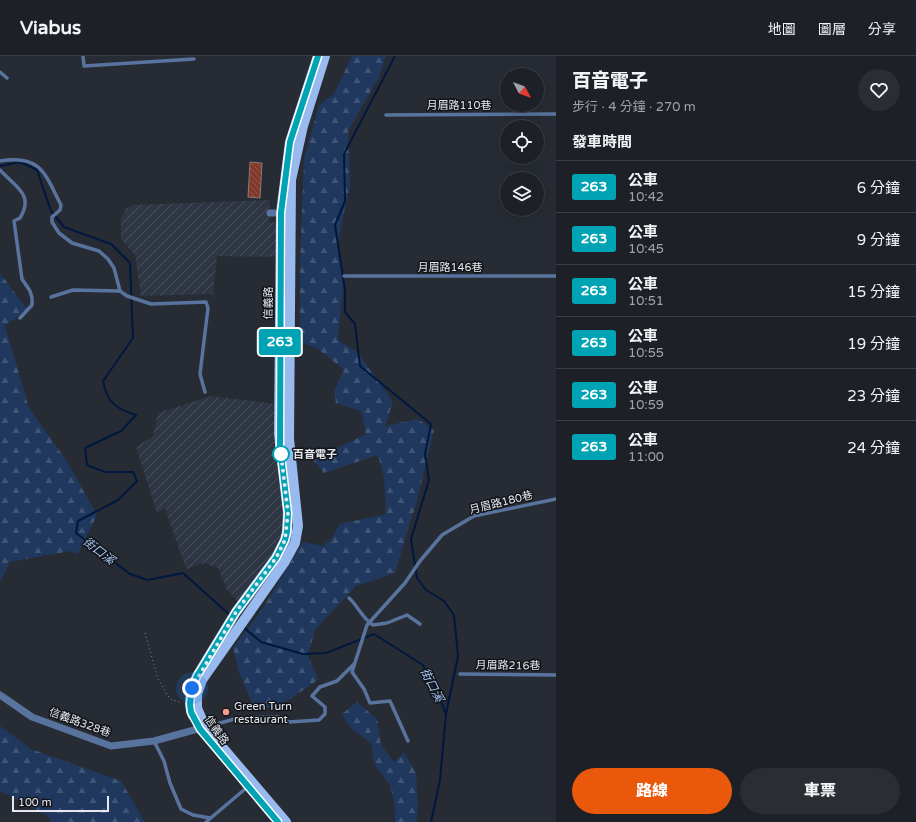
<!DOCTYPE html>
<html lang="zh-TW">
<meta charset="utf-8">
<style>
:root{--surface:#1d2127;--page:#2a2e33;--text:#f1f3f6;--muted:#a0a3a7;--line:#3b3e44;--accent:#ea580c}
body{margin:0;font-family:"Varela Round","Noto Sans TC",sans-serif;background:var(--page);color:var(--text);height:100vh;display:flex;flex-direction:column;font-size:15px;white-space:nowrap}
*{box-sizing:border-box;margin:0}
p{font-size:13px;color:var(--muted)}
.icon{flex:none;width:22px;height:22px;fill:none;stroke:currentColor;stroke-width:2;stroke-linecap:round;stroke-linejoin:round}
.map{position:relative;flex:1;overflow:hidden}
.panel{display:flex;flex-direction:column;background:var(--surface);width:360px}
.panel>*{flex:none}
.badge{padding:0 8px;border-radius:3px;font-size:14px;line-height:26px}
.needle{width:26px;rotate:131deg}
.controls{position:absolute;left:500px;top:12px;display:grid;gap:8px}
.controls a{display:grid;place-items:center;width:44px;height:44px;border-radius:50%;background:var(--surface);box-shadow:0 4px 16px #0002,0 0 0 1px var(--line);font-size:20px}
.scale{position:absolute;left:12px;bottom:10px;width:97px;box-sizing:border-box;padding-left:4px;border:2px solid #e5e8ee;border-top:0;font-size:11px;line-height:14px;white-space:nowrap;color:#e5e8ee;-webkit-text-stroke:3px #121418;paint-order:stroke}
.you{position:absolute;width:20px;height:20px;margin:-10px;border:3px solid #fff;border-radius:50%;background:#1a73e8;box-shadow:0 0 0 6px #1a73e833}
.map>.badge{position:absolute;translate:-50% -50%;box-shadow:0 0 0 2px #fff}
h2{padding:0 16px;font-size:15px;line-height:36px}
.round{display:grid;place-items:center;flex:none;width:42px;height:42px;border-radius:21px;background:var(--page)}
.overview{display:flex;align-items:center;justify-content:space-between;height:68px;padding:0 16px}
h1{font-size:19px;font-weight:800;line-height:30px}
.cta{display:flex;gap:8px;margin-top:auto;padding:8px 16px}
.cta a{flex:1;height:46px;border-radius:24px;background:var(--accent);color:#fff;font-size:16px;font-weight:800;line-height:46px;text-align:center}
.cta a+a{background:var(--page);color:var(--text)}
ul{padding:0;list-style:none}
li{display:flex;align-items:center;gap:12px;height:52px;padding:0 16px;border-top:1px solid var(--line)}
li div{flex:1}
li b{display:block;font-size:15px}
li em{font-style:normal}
li .badge{min-width:44px;font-weight:700;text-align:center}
header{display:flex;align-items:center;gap:24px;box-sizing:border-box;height:56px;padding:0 20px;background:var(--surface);border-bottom:1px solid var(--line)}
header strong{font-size:19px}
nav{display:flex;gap:22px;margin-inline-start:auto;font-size:14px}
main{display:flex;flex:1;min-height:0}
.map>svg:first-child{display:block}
.industrial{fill:url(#industrial-furrows)}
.forest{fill:url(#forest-firs)}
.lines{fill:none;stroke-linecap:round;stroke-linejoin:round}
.stream{stroke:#00173f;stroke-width:2}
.building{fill:url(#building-back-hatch);stroke:#887b78}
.path{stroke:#868a91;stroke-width:1;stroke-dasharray:1 3;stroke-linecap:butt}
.lane{stroke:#58739d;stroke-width:3.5}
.street{stroke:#58739d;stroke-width:7}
.primary{stroke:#98baee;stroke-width:10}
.line-casing{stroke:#fff;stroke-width:9}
.line{stroke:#00a3b4;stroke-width:6}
.walk{stroke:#e5e8ee;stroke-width:4;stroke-dasharray:0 7.2}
.stop-dot{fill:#fff;stroke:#00a3b4;stroke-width:2}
.poi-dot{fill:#f49d8c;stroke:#121418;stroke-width:1.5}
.labels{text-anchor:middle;stroke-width:3;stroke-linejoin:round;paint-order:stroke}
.street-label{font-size:11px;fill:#e5e8ee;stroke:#121418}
.stop-label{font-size:11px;font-weight:bold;fill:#e5e8ee;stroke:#121418;text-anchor:start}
.poi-label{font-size:11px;fill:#e5e8ee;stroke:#121418;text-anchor:start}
.water-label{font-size:12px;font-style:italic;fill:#aacbfd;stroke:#121418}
</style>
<header>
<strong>Viabus</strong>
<nav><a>地圖</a><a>圖層</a><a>分享</a></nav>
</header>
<main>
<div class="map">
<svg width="556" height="766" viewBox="0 0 556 766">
<defs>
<pattern id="industrial-furrows" width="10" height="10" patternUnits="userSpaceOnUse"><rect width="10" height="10" fill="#2e3643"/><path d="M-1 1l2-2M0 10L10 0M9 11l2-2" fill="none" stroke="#4c535e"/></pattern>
<pattern id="forest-firs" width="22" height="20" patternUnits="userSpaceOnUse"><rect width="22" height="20" fill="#20385e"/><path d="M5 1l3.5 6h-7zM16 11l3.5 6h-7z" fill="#405575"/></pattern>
<pattern id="building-back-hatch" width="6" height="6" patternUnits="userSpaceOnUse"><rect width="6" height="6" fill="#82392c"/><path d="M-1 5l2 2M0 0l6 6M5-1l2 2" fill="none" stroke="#94564b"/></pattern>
</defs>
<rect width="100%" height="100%" fill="#272c34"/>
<g class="industrial">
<path d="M270,144l-1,22 10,1v34l-62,-1 -4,38 -72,2 -6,-41 -14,-16v-20l5,-10 7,-4z"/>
<path d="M211,340l66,8 8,125 -4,18 -40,58 -14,-15 -9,-22 -14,-5 -18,6 -21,-61 -8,5 -21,-66 17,-11 5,-23z"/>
</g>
<g class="forest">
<path d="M352,0h34l-7,21 -31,54 2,54 -13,61 7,30 -6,64 20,13 35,49 -8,24 33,-7 16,11 -16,67 -23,76 -39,13 -41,44 -7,25 10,25 -37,25 -26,6 -16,-39 -6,-24 30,-40 40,-66 20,4 8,-7 9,-15 46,-10 -2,-37 -6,-22 -54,18 -11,-13 53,-26 -5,-23 -25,-8 -2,-12 10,-21 -26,-21 -18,-7v-77l4,-106 15,-54 15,-11z"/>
<path d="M0,217l27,36 -22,17 24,82 37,52 31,55 -19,39 -8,-3 -60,11 -10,20z"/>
<path d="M357,646l20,17 4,26 13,17 10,-10 12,21 2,36 -2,13h-21v-17l-5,-20 -16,-21 -3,-21 -19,-14 -10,-15z"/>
<path d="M0,670l31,23 90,32 24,41h-93l-4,-6 -48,-25z"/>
</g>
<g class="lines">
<g class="stream">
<path d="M395,0l-51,98 1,47 -10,24 10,65v22l10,12 5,42 71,58 -6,30 4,26 -18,59 6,39 9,12 18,11 10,14 4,41 -12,58"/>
<path d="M0,110l20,-4 17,8 14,41 13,16 47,17 19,19 3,75 -30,43c4,21 13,28 33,34l-15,16 -36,17 2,17 18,7h28l4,9 -19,19 -40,21 -2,12 54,41 18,6 35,-7 48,43"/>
<path d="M243,571l18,15 42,12 23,-1 48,-19 49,31 15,28 8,21 -6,66 -9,42"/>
</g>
</g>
<path class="building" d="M250,106l12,1 -2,35 -12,-1z"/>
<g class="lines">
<path class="path" d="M145,577l13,46 12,20 12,4"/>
<g class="lane">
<path d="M83,0l1,10 110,-7"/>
<path d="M0,16l7,6"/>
<path d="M386,59l170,-1"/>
<path d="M0,105c41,-7 45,13 61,44l-1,5 -8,7v5l7,11 13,10 27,8 9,8 6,9 6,23 7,5 24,8 55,-2 2,6 -8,66 5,18"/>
<path d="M0,114c14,16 35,24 20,48l-6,3 8,58 8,12 2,7v7l-12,13"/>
<path d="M344,220h212"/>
<path d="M51,241l22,-7 47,1"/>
<path d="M349,542c9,8 13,20 24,27l14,-2 20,-8 13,9"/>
<path d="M460,618l96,1"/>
<path d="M206,671l32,-9 41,-1 10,5 30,-2 6,-6v-7l-13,-11 8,-9 17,-6 17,-17"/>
<path d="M154,685l10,20 6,22 11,26 12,6 17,3"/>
<path d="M408,685l-18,-40 -20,2 -6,-14 -12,-17 15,-47 38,-42 15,-22 22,-26 32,-19 82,-17"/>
<path d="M206,766l45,-38"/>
</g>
<g class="street">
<path d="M270,157h16"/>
<path d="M0,639l32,22 79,29 43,-5 51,-14"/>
</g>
<g class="primary">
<path d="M193,660c-6,-13 -2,-27 4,-40l39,-64 40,-54 9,-18 2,-8 1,-19 -9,-79 2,-221 9,-71 28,-86"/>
<path d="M286,766l-81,-95 -8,-19v-14l5,-14 82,-117 11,-20 3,-17 -9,-87 2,-259 12,-54 22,-70"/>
</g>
</g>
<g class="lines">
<defs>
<path id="line" d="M278,766l-78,-93 -9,-17 -1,-8 2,-16 5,-12 39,-64 40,-54 9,-18 2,-8 1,-19 -8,-66 1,-234 9,-71 28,-86"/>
</defs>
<use href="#line" class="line-casing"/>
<use href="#line" class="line"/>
<path class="walk" d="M192,632l44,-76 40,-54 9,-18 3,-27 -7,-59"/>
</g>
<circle class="stop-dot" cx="281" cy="398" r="8"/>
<circle class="poi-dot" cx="226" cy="656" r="4"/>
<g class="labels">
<g class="street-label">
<text x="459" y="53">月眉路110巷</text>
<text x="450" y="215">月眉路146巷</text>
<text transform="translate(268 247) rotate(-89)" y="4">信義路</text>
<text transform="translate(501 446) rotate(-14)" y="4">月眉路180巷</text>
<text transform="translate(508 609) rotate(1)" y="4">月眉路216巷</text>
<text transform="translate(80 666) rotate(20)" y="4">信義路328巷</text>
<text transform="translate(217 674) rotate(55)" y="4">信義路</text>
</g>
<g class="stop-label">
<text x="293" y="402">百音電子</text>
</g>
<g class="poi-label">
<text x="234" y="654">Green Turn<tspan x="234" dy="13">restaurant</tspan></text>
</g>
<g class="water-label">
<text transform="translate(99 495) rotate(38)" y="4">街口溪</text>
<text transform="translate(432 629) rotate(63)" y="4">街口溪</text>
</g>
</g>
</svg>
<div class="controls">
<a><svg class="needle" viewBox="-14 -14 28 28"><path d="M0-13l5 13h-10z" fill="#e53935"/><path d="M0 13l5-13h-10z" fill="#a0a3a7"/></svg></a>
<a><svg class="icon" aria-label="locate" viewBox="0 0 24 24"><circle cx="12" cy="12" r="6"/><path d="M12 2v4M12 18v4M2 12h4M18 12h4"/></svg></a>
<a><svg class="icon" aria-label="layers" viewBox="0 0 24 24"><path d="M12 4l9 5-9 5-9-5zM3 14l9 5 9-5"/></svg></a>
</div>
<div class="scale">100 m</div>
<div class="you" style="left:192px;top:632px"></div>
<b class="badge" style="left:280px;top:286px;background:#00a3b4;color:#fff">263</b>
</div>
<section class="panel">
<div class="overview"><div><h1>百音電子</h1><p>步行 · 4 分鐘 · 270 m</p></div><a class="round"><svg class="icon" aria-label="heart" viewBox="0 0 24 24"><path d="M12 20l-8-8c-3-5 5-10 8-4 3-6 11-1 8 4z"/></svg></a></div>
<h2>發車時間</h2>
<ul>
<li><span class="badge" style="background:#00a3b4;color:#fff">263</span><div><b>公車</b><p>10:42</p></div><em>6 分鐘</em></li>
<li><span class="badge" style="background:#00a3b4;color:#fff">263</span><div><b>公車</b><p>10:45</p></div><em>9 分鐘</em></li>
<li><span class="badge" style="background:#00a3b4;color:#fff">263</span><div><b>公車</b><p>10:51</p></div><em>15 分鐘</em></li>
<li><span class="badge" style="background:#00a3b4;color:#fff">263</span><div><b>公車</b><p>10:55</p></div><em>19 分鐘</em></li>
<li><span class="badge" style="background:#00a3b4;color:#fff">263</span><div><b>公車</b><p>10:59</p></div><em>23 分鐘</em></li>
<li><span class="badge" style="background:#00a3b4;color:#fff">263</span><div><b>公車</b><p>11:00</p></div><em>24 分鐘</em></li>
</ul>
<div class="cta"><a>路線</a><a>車票</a></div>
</section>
</main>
